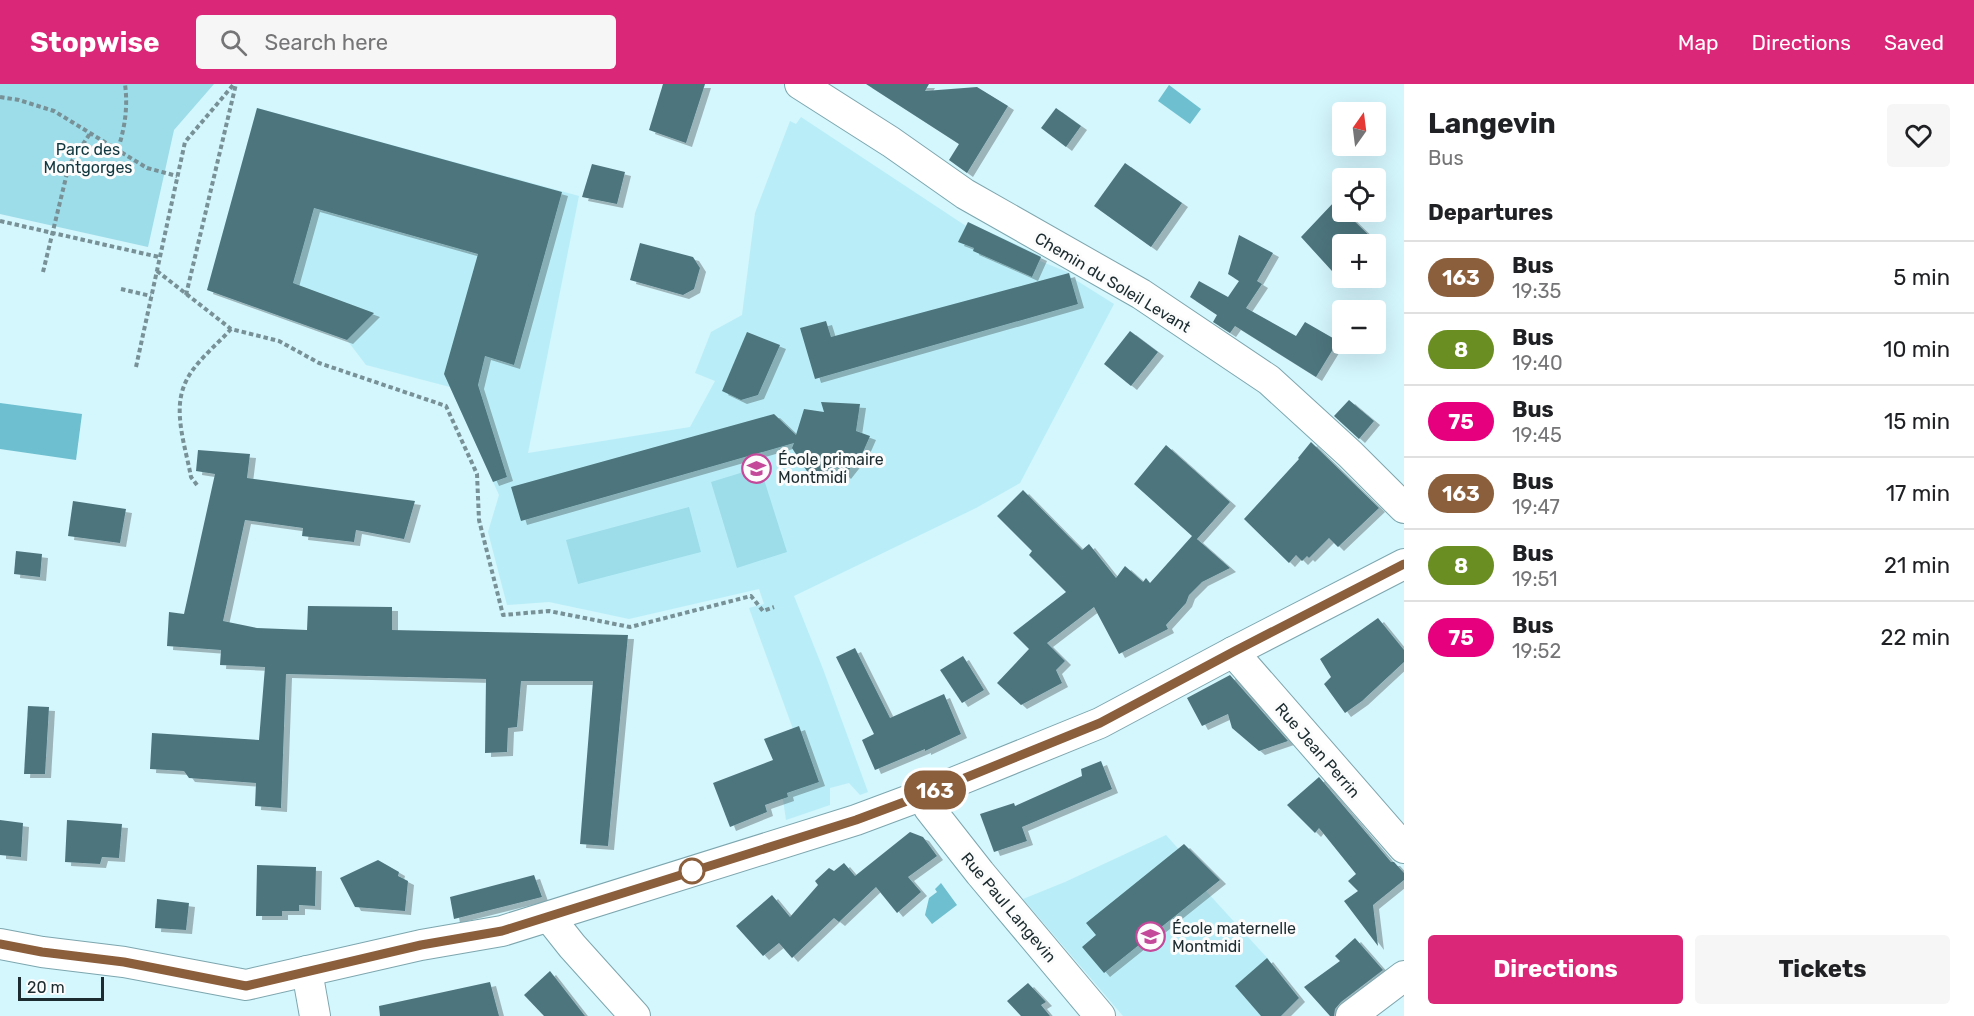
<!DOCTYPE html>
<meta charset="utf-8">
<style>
:root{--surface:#fff;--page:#f6f6f6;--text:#202124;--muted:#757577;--line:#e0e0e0;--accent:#db2777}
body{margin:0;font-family:Rubik,sans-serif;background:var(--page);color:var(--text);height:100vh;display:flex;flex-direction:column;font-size:22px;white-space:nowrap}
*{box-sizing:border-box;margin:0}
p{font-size:20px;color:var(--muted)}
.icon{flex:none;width:33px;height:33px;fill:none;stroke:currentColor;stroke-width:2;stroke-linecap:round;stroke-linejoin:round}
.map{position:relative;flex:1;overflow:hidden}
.panel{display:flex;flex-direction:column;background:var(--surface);width:570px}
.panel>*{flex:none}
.badge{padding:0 12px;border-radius:20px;font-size:21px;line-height:39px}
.needle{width:39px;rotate:14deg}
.tools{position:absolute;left:1332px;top:18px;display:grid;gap:12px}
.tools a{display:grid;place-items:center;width:54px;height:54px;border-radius:6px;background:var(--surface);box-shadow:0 6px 24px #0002;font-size:30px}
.scale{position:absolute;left:18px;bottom:15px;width:86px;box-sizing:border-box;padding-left:6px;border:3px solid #1b2b2f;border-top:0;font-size:16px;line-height:21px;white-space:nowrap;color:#1b2b2f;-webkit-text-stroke:4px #fcfcfc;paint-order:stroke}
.map>.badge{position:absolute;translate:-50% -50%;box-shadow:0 0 0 3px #fff}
h2{padding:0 24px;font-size:22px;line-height:54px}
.round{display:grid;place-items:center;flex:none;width:63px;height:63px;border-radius:6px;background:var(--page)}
.summary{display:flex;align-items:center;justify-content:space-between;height:102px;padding:0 24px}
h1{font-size:28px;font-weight:700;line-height:45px}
.primary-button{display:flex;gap:12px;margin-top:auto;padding:12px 24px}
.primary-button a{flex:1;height:69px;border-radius:6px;background:var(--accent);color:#fff;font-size:24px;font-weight:700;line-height:69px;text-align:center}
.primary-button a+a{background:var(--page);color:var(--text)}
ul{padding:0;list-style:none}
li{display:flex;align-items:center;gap:18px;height:72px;padding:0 24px;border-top:2px solid var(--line)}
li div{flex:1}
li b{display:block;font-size:22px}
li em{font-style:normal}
li .badge{min-width:66px;font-weight:700;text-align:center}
header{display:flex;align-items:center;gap:36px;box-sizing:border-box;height:84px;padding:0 30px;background:var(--accent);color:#fff}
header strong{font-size:28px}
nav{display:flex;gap:33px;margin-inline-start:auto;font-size:21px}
.search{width:420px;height:54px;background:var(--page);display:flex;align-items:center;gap:15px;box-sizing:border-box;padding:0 21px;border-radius:6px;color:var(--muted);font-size:22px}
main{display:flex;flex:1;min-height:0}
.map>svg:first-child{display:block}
.built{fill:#b9eef8}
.green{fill:#9ddce9}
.water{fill:#6ebfcf}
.building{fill:#4e757d;filter:url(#shadow)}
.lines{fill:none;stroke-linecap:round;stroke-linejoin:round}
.street-casing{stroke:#7da6ae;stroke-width:32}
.path{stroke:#789197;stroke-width:4;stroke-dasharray:4.5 3;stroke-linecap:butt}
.street{stroke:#fff;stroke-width:30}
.line-casing{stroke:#fff;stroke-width:14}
.line{stroke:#8b5e3c;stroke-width:9}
.stop-dot{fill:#fff;stroke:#8b5e3c;stroke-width:3}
.labels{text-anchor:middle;stroke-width:6;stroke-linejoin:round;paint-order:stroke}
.park-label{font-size:16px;fill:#113840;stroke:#fcfcfc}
.street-label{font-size:16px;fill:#1b2b2f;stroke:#fcfcfc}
.poi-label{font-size:16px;fill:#1b2b2f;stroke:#fcfcfc;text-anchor:start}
</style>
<header>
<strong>Stopwise</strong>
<div class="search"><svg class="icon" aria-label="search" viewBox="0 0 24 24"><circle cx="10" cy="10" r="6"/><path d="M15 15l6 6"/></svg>Search here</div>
<nav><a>Map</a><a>Directions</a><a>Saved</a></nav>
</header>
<main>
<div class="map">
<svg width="1404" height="932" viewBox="0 0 1404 932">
<defs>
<filter id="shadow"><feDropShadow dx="6" dy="4" stdDeviation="0" flood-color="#0004"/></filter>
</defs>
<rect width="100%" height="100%" fill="#d4f6fd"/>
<g class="built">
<path d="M257,24l322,88 -51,257 162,-26 25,-46 -20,-8 16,-41 31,-17 13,-102 35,-92 6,3 5,-7 165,109 2,-4 73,34 -1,5 30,12 1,4 43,27 -94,179 -44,25 -182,88 29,73 45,123 -8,3 -11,-12 -19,5v17l-44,15 -7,-48 -15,-33 16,-6 8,19 5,-23 -44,-121 15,-4 -5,-15 -130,30 -80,-17 -42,3 -19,-73 11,-37 -49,-108 -84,-22 -19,-25 -140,-50z"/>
<path d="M1166,751l24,27 16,29 63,69 -7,8 -26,18 25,30h-138l-100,-117 42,-17z"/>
</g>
<g class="green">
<path d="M0,0h214l-40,46 -26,117 -148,-33z"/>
<path d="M760,383l27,85 -50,16 -26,-86z"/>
<path d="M689,423l12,45 -123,32 -12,-44z"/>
</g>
<g class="water">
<path d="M1169,1l32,24 -11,15 -32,-23z"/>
<path d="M0,319l82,11 -6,46 -76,-11z"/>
<path d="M941,799l16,22 -25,19 -7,-9 4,-17 8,-6 -2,-3z"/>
</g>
<g class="building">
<path d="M663,0h42l-19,59 -37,-13z"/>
<path d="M866,0h63l-4,7 52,-4 31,19 -41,67 -18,-13 10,-16z"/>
<path d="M257,24l305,84 -48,173 -29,-9 -7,29 29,92 -14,5 -49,-108 34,-120 -164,-46 -21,75 81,30 -27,27 -140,-50z"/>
<path d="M1056,24l25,18 -15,21 -25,-19z"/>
<path d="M1125,79l57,40 -31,44 -57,-41z"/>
<path d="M592,80l33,8 -8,32 -35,-7z"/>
<path d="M1335,117l7,8v3h3l33,32h-36v38l-41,-45z"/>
<path d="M968,138l73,35 -9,20 -59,-26 1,-3 -16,-6z"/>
<path d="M1239,151l34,18 -16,28 5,3 -16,24 50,28 9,-14 33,19 -22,36 -81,-51 -5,7 -17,-11 4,-7 -27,-18 9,-16 29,16 11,-16 -11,-7z"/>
<path d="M640,159l53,14 7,11 -6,21 -11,6 -53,-15z"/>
<path d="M1069,189l9,31 -263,75 -15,-51 26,-7 5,16z"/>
<path d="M1130,247l28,21 -27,34 -27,-22z"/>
<path d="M747,248l33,13 -22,50 -17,5 -19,-9z"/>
<path d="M1349,316l25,21 -15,18 -25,-23z"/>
<path d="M821,318l39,2 -4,27 14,5 -7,16 -18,23 -10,-10 -23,14 -20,-31 2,-5 -273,78 -10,-34 263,-73 22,21 8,-26 20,3z"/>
<path d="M1311,358l68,66 -41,39 -9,-9 -20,20 -2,-2 -5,5 -6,-6 -7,8 -45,-44 55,-60 -1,-1z"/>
<path d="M1166,361l64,57 -33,37 33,29 -28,14 -13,13 -3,8 -20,22 2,4 -49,25 -25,-47 -47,36 18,18 -9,9 6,13 -41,22 -24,-22 32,-34 -16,-16 53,-41 -37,-37 3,-4 -35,-35 26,-26 59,60 7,-6 27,34 9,-12 18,16 3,-4 4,5 42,-47 -58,-52z"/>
<path d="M198,366l52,4 -3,24 168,23 -11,38 -48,-9 -2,12 -52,-6 1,-8 -58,-8 -22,101 34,7 50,2 1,-24 84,1v23l236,5 -20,211 -28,-2 13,-163h-72l-4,46 -9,1 -1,24 -22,1 1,-74 -200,-5 -5,134 -26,-2 1,-23 -67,-5 -5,-7 -34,-2 2,-36 107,7 6,-73 -45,-2 1,-15 -54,-4 2,-34 15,2 31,-140 -19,-3z"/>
<path d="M73,417l53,8 -6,34 -52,-7z"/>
<path d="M16,467l26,3 -2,23 -26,-3z"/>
<path d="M1378,534l26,32v12l-42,39 -17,12 -21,-29 7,-7 -11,-18z"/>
<path d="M855,564l35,70 54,-24 17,40 -36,17v-2l-50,21 -13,-30 12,-6 -38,-77z"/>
<path d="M963,572l21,34 -22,13 -22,-33z"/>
<path d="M1230,591l58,66 -29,10 -27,-23 -4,-14 -26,12 -15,-28z"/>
<path d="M28,622l21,1 -4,67h-21z"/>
<path d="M799,642l20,56 -32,11 1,4 -23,8 2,7 -37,15 -17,-44 60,-23 -9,-21z"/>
<path d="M1101,677l11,28 -90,38 5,14 -33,11 -14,-38 34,-11 1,3 67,-30 -1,-7z"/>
<path d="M1319,693l72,85h3l10,11v7l-31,25 5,41 -34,-45 14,-10 -10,-10 8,-7 -37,-46 -4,5 -28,-28z"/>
<path d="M0,736l23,3 -2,34 -21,-2z"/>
<path d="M67,736l55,4 -3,34 -17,-1 -2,7 -35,-2z"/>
<path d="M910,748l13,5 14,19 -29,21 13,15 -24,21 -21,-26 -37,35 -5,-4 -42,40 -13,-15 -16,13 -27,-30 36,-31 18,22 28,-32 -3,-4 14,-13 5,3 10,-8 11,13z"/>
<path d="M1184,760l36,36 -116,93 -22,-26 14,-12 -10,-12z"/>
<path d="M378,776l21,12 -1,4 10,5 -3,30 -50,-4 -15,-29z"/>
<path d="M257,781l59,2 -1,39 -16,-1v6h-17v5h-26z"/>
<path d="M534,791l8,22 -88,22 -4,-22z"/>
<path d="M157,815l32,4 -3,27 -31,-2z"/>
<path d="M1355,854l28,32 -42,32 -6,7 -1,7h-4l-26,-29 36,-26 -5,-5z"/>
<path d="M1267,874l32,40 -18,18h-20l-26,-30z"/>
<path d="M550,887l35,45h-41l-20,-21z"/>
<path d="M490,898l9,34h-119l-1,-10z"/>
<path d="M1028,899l18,19 -5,3 9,11h-29l-14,-15z"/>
</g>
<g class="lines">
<defs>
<g id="street">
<path d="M800,0l91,58 74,52 176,100 128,86 81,74 54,54"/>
<path d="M1233,568l171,196"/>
<path d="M923,711l6,13 51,65 120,143"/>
<path d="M549,833l23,29 63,70"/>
<path d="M0,860l42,8 82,10 122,23 175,-40 81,-14 354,-111 67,-25 177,-72 133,-71 171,-88"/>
<path d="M307,887l8,45"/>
<path d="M1351,932l53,-40"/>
</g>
</defs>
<use href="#street" class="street-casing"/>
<g class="path">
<path d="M0,13l19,3 35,11 93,57 30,8"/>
<path d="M118,65c7,-22 10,-42 7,-65"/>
<path d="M0,137l159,36"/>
<path d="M157,187l74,58 48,12 40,22 127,43 31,68 2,46 24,95 46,-4 81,16 121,-31 12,15 11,-4"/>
<path d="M43,188l26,-107 22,-33"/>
<path d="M121,205l30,7"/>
<path d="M186,211l50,-211"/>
<path d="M136,283l49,-225 49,-58"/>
<path d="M197,401l-6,-8c-5,-28 -18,-64 -7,-91 8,-22 32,-40 47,-57"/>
</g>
<use href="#street" class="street"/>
</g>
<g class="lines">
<defs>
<path id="line" d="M0,860l42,8 82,10 122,24 175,-41 81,-14 354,-111 67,-25 177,-72 133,-71 171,-88"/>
</defs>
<use href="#line" class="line-casing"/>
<use href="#line" class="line"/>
</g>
<defs>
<symbol id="school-ring" viewBox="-11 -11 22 22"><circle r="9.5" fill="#fcfcfc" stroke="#c4499a" stroke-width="1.5"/><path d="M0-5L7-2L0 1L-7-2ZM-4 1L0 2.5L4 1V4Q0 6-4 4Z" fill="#c4499a"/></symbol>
</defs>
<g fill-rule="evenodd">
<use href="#school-ring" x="740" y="368" width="33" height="33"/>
<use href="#school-ring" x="1134" y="836" width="33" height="33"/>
</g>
<circle class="stop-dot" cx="692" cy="787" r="12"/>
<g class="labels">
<g class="park-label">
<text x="88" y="71">Parc des<tspan x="88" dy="18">Montgorges</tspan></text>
</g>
<g class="street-label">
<text transform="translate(1113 198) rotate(31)" y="6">Chemin du Soleil Levant</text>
<text transform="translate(1318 666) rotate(49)" y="6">Rue Jean Perrin</text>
<text transform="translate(1009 823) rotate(50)" y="6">Rue Paul Langevin</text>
</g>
<g class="poi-label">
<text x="778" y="381">École primaire<tspan x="778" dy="18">Montmidi</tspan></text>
<text x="1172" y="850">École maternelle<tspan x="1172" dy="18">Montmidi</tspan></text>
</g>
</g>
</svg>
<div class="tools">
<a><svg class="needle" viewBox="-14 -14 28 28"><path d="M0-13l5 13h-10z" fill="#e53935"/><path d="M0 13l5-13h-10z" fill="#757577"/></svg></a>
<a><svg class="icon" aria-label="locate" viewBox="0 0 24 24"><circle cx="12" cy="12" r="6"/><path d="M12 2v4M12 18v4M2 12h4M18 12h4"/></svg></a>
<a>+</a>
<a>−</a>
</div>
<div class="scale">20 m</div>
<b class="badge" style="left:935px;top:706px;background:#8b5e3c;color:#fff">163</b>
</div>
<section class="panel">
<div class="summary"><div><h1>Langevin</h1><p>Bus</p></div><a class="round"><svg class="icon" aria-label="heart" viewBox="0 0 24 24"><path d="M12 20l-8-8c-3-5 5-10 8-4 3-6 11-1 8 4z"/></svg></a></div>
<h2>Departures</h2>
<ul>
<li><span class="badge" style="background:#8b5e3c;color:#fff">163</span><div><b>Bus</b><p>19:35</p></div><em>5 min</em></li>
<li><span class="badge" style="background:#6b8e23;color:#fff">8</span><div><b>Bus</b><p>19:40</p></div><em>10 min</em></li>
<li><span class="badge" style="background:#e6007e;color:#fff">75</span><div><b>Bus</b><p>19:45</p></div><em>15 min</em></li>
<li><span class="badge" style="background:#8b5e3c;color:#fff">163</span><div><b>Bus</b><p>19:47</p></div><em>17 min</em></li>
<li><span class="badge" style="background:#6b8e23;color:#fff">8</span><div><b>Bus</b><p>19:51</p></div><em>21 min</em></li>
<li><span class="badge" style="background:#e6007e;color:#fff">75</span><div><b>Bus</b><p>19:52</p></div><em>22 min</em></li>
</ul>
<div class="primary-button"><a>Directions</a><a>Tickets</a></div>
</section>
</main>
